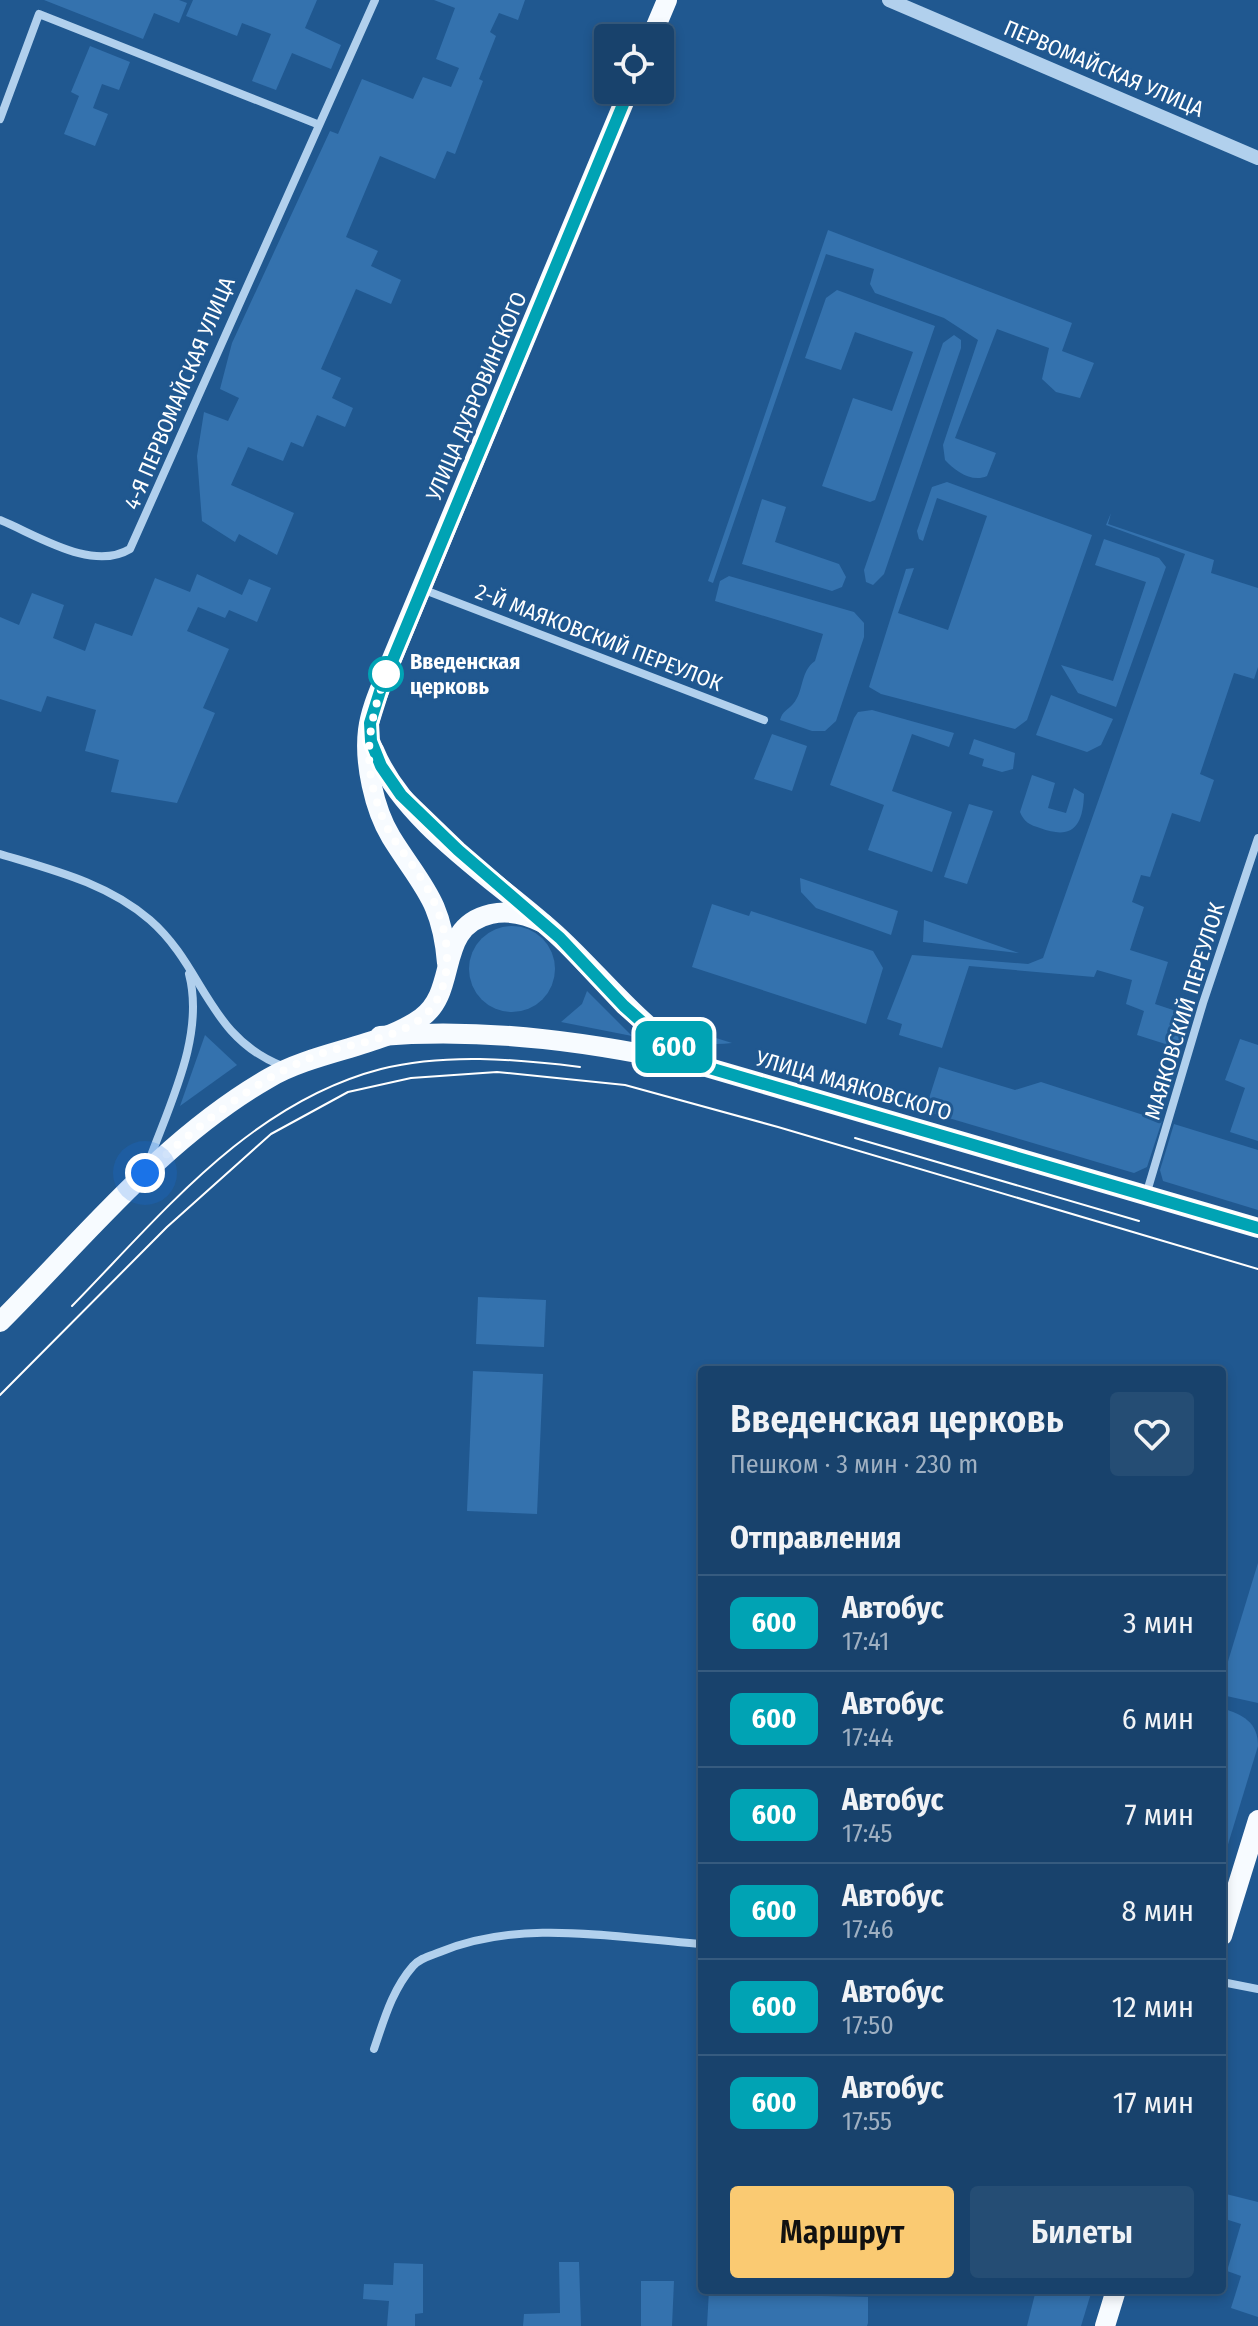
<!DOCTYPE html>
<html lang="ru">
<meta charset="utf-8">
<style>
:root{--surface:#18426c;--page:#254d74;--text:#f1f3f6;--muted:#9fb0c2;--line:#365b7f;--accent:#faca72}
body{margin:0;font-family:"Fira Sans Condensed",sans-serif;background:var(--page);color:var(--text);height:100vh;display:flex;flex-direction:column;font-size:30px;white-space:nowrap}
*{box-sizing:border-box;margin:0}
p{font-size:26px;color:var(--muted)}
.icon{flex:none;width:44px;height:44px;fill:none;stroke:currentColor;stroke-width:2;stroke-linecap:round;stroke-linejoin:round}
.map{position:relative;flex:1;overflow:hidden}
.panel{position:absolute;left:698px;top:1366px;width:528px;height:928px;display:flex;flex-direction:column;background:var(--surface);border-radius:8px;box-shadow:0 4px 12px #0003,0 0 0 2px var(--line)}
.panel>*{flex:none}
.badge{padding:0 16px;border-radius:12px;font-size:28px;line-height:52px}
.buttons{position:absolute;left:594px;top:24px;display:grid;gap:16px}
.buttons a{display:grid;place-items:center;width:80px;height:80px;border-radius:8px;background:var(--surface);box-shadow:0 4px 12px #0003,0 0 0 2px var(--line);font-size:40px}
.you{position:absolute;width:40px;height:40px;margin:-20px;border:6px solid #fff;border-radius:50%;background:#1a73e8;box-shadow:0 0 0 12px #1a73e833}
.map>.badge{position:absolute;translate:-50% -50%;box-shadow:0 0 0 4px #fff}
h2{padding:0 32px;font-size:30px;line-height:72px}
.round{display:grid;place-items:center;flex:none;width:84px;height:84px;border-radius:8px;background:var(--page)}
.head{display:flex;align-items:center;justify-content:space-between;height:136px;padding:0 32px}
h1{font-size:38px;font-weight:600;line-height:60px}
.cta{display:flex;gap:16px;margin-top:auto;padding:16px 32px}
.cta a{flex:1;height:92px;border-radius:8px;background:var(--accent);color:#111;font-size:32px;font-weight:600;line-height:92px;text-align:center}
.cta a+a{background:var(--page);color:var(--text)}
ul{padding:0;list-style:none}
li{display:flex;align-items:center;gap:24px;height:96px;padding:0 32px;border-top:2px solid var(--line)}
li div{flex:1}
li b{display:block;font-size:30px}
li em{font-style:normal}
li .badge{min-width:88px;font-weight:700;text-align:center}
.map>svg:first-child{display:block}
.green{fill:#3472ae}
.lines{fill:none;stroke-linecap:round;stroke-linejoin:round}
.minor{stroke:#b1d0ed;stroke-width:8}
.tertiary{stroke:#b1d0ed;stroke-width:14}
.primary{stroke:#f7fbff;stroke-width:20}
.tram{stroke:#fff;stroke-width:2}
.line-casing{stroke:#fff;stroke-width:18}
.line{stroke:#00a3b4;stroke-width:12}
.walk{stroke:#fff;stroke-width:8;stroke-dasharray:0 14.4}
.stop-dot{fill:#fff;stroke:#00a3b4;stroke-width:4}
.labels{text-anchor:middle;stroke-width:6;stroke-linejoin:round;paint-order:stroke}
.street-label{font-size:22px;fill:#fff;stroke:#205890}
.stop-label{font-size:22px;font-weight:bold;fill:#fff;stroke:#205890;text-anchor:start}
</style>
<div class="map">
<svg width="1258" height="2326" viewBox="0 0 1258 2326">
<rect width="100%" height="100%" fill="#205890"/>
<g class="green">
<path d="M44,0h135l8,3 -8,20 -25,-10 -11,26z"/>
<path d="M193,0h124l-12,28 36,17 -10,24 -39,-16 -16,37 -24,-9 19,-47 -29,-11 -5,13 -51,-20z"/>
<path d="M434,0h91l-7,20 -19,-7 -9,19 6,4 -17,43 4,2 -28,73 -8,-3 -12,28 -55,-23 -34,81 32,14 -7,15 30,14 -10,24 -35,-15 -35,80 20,9 -9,20 21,10 -8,19 -28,-12 -14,32 -12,-5 -8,19 -35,-14 -17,38 63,28 -17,42 -38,-21 -4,8 -33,-21 -5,-65 7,-44 24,9 11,-23 -19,-9 12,-46 98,-212 8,3 24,-55 51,20 10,-22 28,10 8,-19 -23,-9 19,-51z"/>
<path d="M90,46l40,16 -11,28 -17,-6 -9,24 15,6 -13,32 -31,-12 15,-38 -8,-4z"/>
<path d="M828,230l244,93 -10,28 32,12 -14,35 -24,-6 -14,-13 7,-31 -52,-19 -42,109 41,15 -9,23c-15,7 -32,-5 -42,-16l-2,-15 35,-105 -34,-22 -69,-25 -5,-9 4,-15 -48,-15 -113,329 -5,-2z"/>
<path d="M837,290l98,36 -60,174 -5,2 -48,-16 31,-88 39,13 21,-59 -58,-20 -14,38 -36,-12 21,-60z"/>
<path d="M954,335l7,5v8l-77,226 -11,11 -7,-3 -2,-12 79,-227z"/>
<path d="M947,482l145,53 -65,185 -12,9 -134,-35 -12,-7 37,-118 8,-1 -16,45 50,17 39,-114 -50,-18 -14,43 -4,-2 -2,-8 15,-44z"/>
<path d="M762,499l24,8 -11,35 64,22 7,13 -4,10 -10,4 -90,-27z"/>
<path d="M1111,513l-3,11 106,36 -3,13 47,15v79l-4,12 -20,-6 -34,101 14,6 -14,42 -28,-9 -22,64 -9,-2 -9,27 12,5 -14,43 38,12 -13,42 33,11 -10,33 -41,-13 7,-24 -18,-7 6,-24 -35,-10 -3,7 -125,-11 -27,82 -43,-13 3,-11 -15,-5 25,-64 116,9 15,-6 142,-404 -79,-29z"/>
<path d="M1104,539l55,19 7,9 -50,140 -38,-14 -17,-28 52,16 33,-99 -51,-17z"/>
<path d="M197,574l45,21 7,-16 22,9 -14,34 -28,-12 -4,8 -27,-11 -11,24 42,18 -26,59 12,5 -38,90 -66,-11 8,-32 -34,-9 11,-41 -49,-14 -6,16 -41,-13v-82l19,8 13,-32 32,12 -11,33 32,13 10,-28 37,13 23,-58 35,14z"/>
<path d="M729,576l125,36 10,11v14l-28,84 -11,10h-13l-32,-11c3,-10 7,-9 13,-16 11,-12 7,-33 22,-43l8,-27 -108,-33 5,-20z"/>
<path d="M1051,695l62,24 -12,26 -14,7 -51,-17z"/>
<path d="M872,710l82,23 -5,14 -37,-13 -20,57 60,21 -20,60 -64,-22 16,-45 -54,-20 24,-67 4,-6z"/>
<path d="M772,734l35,12 -15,45 -38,-12z"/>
<path d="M974,739l41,14 -2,16 -11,3 -20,-6 2,-7 -15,-5z"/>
<path d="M1032,775l23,8 -7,25 18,5 8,-25 10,6c-1,33 -12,46 -44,34 -10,-3 -16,-6 -20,-16z"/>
<path d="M969,804l24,7 -26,73 -23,-7z"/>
<path d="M800,878l98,33 -7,24 -75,-27 -15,-16z"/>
<path d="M712,904l37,12 2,-5 122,40 10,17 -17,56 -174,-57z"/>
<path d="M924,920l95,33 -96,-11z"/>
<circle cx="512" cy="969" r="43"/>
<path d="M587,991l45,45 -71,-14 21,-18z"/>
<path d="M668,1023l64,20c-23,3 -44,0 -64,-12z"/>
<path d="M205,1035l32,30 -57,41z"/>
<path d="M1240,1039l18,6v96l-28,-9 15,-44 -20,-8z"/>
<path d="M939,1067l76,23 26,-8 121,39 -15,46 -13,6 -209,-62z"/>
<path d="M1174,1124l84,26v60l-95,-29 -3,-11z"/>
<path d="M478,1297l68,3 -2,47 -68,-3z"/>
<path d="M473,1371l70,3 -6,140 -70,-3z"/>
<path d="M1258,1563v140l-36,-8v-14z"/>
<path d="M1222,1708c21,7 36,14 36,38l-36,118z"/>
<path d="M1222,2193l36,9v115l-27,-9 10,-32 -14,-5 14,-47 -19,-6z"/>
<path d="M559,2262h20l2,64h-58l1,-12 36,-1z"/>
<path d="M394,2263l29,1v49l-8,1v12h-28l2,-25 -26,-2 1,-15 29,1z"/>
<path d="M641,2281h33l-2,45h-31z"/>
<path d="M709,2290h112v6l47,1v26l-1,3h-160z"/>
<path d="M1036,2290h56l-11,36h-54z"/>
</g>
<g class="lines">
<g class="minor">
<path d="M0,119l39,-105 278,110"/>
<path d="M0,520c37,15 92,52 130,29l245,-549"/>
<path d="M422,589l342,131"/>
<path d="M0,854c53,16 107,29 150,66 54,47 58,117 132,146"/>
<path d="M149,1161c21,-58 56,-126 40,-187"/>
<path d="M1146,1195l57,-192 55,-165"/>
<path d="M1222,1982l36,7"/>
<path d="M374,2049c10,-29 18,-59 39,-83 7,-8 17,-10 27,-14 81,-34 176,-14 262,-8"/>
</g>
<path class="tertiary" d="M889,0l369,158"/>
<g class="primary">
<path d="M651,38l16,-38"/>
<path d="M374,750c31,76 126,132 185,187 44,41 79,88 131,120"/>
<path d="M447,963c-5,-63 -25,-76 -56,-126 -17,-28 -27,-75 -23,-107 3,-24 15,-47 23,-69l238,-571"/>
<path d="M380,1036c110,-9 218,7 326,31l552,161"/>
<path d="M0,1322c85,-85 164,-184 269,-244 46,-27 112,-31 152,-60 39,-28 13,-91 70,-104 19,-4 35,0 52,9"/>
<path d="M1222,1936l36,-116"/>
<path d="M1105,2326l11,-36"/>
</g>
<g class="tram">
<path d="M855,1138l284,83"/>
<path d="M72,1306c90,-92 178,-203 309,-237 63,-16 135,-10 199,-2"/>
<path d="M0,1395l167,-168 104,-93 77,-42 63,-14 86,-6 128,13 153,42 480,142"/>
</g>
</g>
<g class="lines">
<defs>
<path id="line" d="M629,90l-248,598 -11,35 1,18 10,25 20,29 57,55 102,88 64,68 38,34 44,27 552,161"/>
</defs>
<use href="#line" class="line-casing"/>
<use href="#line" class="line"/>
<path class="walk" d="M145,1173c52,-46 109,-94 175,-119 38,-13 98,-16 118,-56 20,-40 4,-91 -21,-126 -11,-17 -25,-32 -33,-51 -23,-55 -17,-93 2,-147"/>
</g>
<circle class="stop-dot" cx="386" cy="674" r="16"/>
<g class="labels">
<g class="street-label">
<text transform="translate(1104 68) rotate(23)" y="8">ПЕРВОМАЙСКАЯ УЛИЦА</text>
<text transform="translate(179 393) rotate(-67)" y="8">4-Я ПЕРВОМАЙСКАЯ УЛИЦА</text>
<text transform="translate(476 396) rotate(-67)" y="8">УЛИЦА ДУБРОВИНСКОГО</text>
<text transform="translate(599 637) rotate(21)" y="8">2-Й МАЯКОВСКИЙ ПЕРЕУЛОК</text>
<text transform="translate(1184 1011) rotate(-73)" y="8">МАЯКОВСКИЙ ПЕРЕУЛОК</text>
<text transform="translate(854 1085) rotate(16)" y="8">УЛИЦА МАЯКОВСКОГО</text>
</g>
<g class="stop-label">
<text x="410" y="669">Введенская<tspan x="410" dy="25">церковь</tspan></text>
</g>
</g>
</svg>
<div class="buttons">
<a><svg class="icon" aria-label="locate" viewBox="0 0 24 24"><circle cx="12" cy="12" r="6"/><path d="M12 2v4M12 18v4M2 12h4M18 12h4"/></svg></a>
</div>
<div class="you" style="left:145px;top:1173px"></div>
<b class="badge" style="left:674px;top:1047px;background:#00a3b4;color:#fff">600</b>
<section class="panel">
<div class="head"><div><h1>Введенская церковь</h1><p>Пешком · 3 мин · 230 m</p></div><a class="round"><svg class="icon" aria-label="heart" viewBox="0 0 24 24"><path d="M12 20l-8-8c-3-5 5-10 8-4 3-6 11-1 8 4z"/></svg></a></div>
<h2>Отправления</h2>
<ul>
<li><span class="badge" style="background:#00a3b4;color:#fff">600</span><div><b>Автобус</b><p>17:41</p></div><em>3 мин</em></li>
<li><span class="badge" style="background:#00a3b4;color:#fff">600</span><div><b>Автобус</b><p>17:44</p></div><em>6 мин</em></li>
<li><span class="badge" style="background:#00a3b4;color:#fff">600</span><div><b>Автобус</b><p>17:45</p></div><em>7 мин</em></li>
<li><span class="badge" style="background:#00a3b4;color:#fff">600</span><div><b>Автобус</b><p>17:46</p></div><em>8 мин</em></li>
<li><span class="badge" style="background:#00a3b4;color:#fff">600</span><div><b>Автобус</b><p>17:50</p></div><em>12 мин</em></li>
<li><span class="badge" style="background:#00a3b4;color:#fff">600</span><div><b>Автобус</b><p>17:55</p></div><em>17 мин</em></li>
</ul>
<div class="cta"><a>Маршрут</a><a>Билеты</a></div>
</section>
</div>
